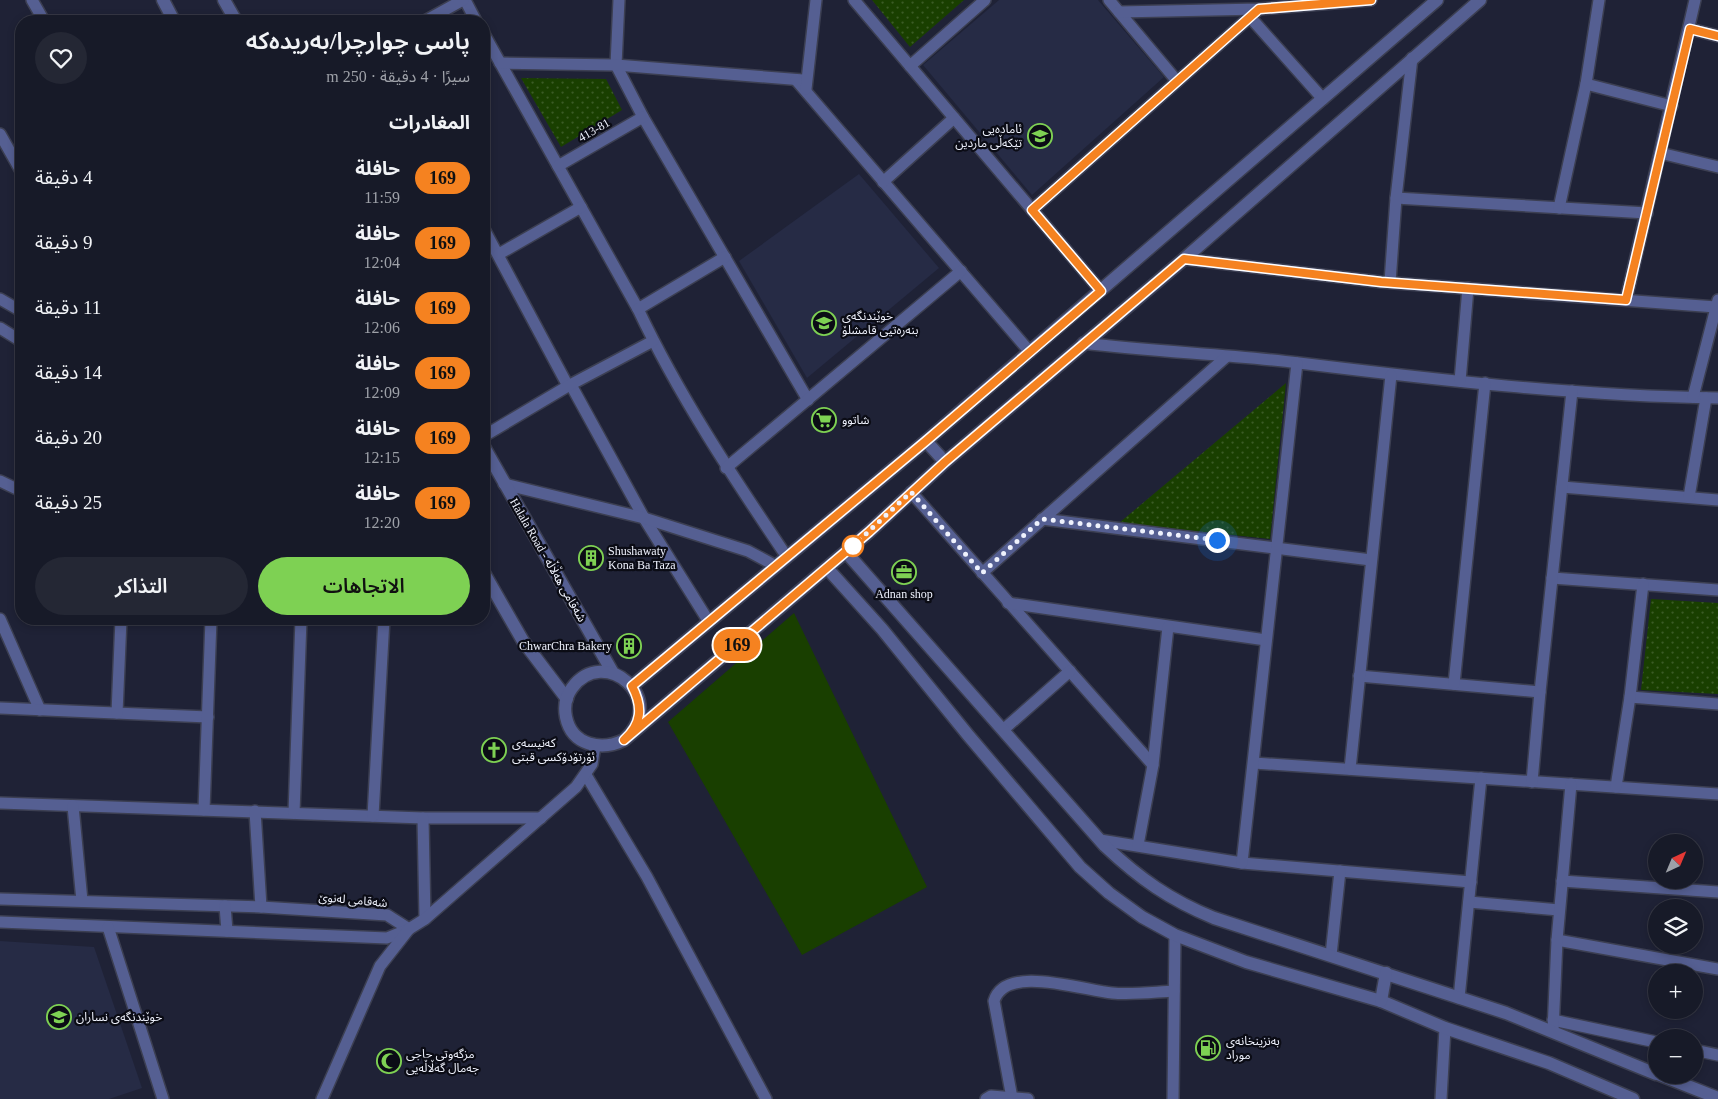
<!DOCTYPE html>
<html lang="ar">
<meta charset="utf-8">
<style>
:root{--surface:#171a28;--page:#242734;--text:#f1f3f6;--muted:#9ea1a8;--line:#363845;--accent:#7ed153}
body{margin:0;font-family:"Times New Roman","Noto Sans Arabic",serif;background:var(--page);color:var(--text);direction:rtl;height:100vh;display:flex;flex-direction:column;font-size:19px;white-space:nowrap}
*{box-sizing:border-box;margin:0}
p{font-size:16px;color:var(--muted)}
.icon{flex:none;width:28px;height:28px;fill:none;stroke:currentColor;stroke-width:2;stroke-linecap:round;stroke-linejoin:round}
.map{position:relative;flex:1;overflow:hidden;direction:ltr}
.side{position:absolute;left:15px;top:15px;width:475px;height:610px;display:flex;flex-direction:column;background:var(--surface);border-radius:20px;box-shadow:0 2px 8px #0003,0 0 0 1px var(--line);direction:rtl}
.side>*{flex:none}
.badge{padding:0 10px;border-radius:16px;font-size:18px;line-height:32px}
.needle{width:32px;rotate:44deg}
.controls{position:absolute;left:1648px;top:834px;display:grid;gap:10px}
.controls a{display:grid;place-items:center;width:55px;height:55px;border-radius:50%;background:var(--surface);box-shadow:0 2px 8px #0003,0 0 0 1px var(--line);font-size:25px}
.you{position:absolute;width:25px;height:25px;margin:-12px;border:4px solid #fff;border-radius:50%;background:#1a73e8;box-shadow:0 0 0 8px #1a73e833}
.map>.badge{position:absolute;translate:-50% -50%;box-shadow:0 0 0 2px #fff}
h2{padding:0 20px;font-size:19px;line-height:45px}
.round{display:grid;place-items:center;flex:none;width:52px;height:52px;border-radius:26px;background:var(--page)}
.overview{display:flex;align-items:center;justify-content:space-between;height:85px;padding:0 20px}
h1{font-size:24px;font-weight:600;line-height:38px}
.action{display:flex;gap:10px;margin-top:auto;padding:10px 20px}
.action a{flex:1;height:58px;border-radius:30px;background:var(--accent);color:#111;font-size:20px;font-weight:600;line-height:58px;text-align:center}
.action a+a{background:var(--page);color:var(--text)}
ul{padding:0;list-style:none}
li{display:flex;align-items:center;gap:15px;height:65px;padding:0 20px}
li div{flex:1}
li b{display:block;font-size:19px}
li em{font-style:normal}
li .badge{min-width:55px;font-weight:700;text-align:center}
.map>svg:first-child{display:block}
.built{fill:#262b45}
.grass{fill:#193f00}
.park{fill:url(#park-dots)}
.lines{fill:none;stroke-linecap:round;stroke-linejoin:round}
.minor-casing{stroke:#3c3f52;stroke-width:14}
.tertiary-casing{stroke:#3c3f52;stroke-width:15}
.minor{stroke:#555f92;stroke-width:11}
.tertiary{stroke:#555f92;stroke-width:12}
.line-casing{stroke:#fff;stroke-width:11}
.line{stroke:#f58220;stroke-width:8}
.walk{stroke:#eff2fd;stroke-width:5;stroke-dasharray:0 9}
.stop-dot{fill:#fff;stroke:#f58220;stroke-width:2.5}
.labels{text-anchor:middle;stroke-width:4.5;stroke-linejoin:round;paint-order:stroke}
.poi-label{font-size:12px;fill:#eff2fd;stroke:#0b0c15;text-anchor:start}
.street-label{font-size:12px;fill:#eff2fd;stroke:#0b0c15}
</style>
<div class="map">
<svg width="1718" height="1099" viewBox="0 0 1718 1099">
<defs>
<pattern id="park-dots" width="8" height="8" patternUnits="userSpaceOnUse" patternTransform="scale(1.25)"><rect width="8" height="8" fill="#193f00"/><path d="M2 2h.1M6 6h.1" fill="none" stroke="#3b5b26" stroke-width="1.8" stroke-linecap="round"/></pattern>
</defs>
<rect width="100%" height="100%" fill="#1f2236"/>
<g class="built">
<path d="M999,0h99l66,77 -132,118 -109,-130z"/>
<path d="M859,174l80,94 -132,110 -68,-117z"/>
<path d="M0,941l94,6 48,141 -33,11h-109z"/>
</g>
<path class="grass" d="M794,613l133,274 -125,68 -134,-233z"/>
<g class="park">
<path d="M872,0h92l-54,47z"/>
<path d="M521,78l85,1 16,31 -61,37z"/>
<path d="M1286,383l-16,156 -151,-16z"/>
<path d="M1651,599l67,4v91l-77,-4z"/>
</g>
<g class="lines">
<defs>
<g id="minor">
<path d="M32,0l12,21"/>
<path d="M465,0l11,21"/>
<path d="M619,0l-3,65 27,52 165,283"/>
<path d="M854,0l247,291"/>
<path d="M1109,0l68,81"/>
<path d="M1119,12l140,-3 112,-9"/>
<path d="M1250,17l73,82"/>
<path d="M425,21l38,-21"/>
<path d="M1690,29l28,7"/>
<path d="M484,34l154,275c41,87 95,168 149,248"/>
<path d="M500,63l116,2 187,15"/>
<path d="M910,66l75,-66"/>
<path d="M796,80l234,272"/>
<path d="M1586,84l86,22"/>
<path d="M806,89l10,-89"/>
<path d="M0,134l21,37"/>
<path d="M1660,153l58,14"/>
<path d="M558,166l85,-49"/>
<path d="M883,182l71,-64"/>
<path d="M1396,198l251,15"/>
<path d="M1559,208l27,-124 13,-84"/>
<path d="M1032,210l227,-201"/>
<path d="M484,229l84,157"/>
<path d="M499,254l82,-47"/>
<path d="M1184,259l197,23 335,25"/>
<path d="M1390,282l6,-84 16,-140"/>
<path d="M0,299l21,12"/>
<path d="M1626,300l69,-300"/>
<path d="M638,309l87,-52"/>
<path d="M0,328l21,13"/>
<path d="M1083,343c72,9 144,11 216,20 139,17 279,33 419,35"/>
<path d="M1460,381l8,-93"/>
<path d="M571,385l73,133 65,104"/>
<path d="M1693,397l25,-97"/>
<path d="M484,436l84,-50 85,-45"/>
<path d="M726,468l235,-197"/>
<path d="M0,481l21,10"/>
<path d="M504,484l140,34 104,33 28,15"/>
<path d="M1562,487l156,13"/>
<path d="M911,492l242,273"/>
<path d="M1689,497l17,-99"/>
<path d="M1042,519l329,41"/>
<path d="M982,573l244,-216"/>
<path d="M1552,578l166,12"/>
<path d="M1008,603l258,37"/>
<path d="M0,619l40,91"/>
<path d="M1359,676l181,16"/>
<path d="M1454,684l31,-301"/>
<path d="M1630,697l88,7"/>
<path d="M0,708l208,9"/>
<path d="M117,713l4,-94"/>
<path d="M1003,730l67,-59"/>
<path d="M1254,763l464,31"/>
<path d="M1350,769l41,-394"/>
<path d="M586,775l61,102 119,222"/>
<path d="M1532,782l8,-90 32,-301"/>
<path d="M1616,787l14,-90 13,-113"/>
<path d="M0,803l423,15h118"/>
<path d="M73,806l9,95"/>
<path d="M204,810l7,-191"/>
<path d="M255,811l6,96"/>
<path d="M294,813l7,-194"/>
<path d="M373,816l11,-197"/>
<path d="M423,818l2,101"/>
<path d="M1100,840l142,23 229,19"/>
<path d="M1138,845l15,-80 15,-138"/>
<path d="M1242,863l55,-500"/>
<path d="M1562,881l156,11"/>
<path d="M0,899l261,8 126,8 22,14"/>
<path d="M1469,902l90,8"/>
<path d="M225,906l2,25"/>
<path d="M0,922l387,16 22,-9"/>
<path d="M108,927l55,172"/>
<path d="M1557,940l161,29"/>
<path d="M1331,955l9,-84"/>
<path d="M1459,998l22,-220"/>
<path d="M1553,1020l103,22"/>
<path d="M1553,1031l4,-91 14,-156"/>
<path d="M1694,1050l24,5"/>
<path d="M1012,1098l-18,-97c11,-38 91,-10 118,-8 20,2 42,-1 62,-2"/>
<path d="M322,1099l58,-133 29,-37 16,-10 151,-132 16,-23 3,-18"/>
<path d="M986,1099l5,-3 37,3"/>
<path d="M1173,1099l2,-164"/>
<path d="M1441,1099l4,-71"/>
</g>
<g id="tertiary">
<path d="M163,0l11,21"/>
<path d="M224,0l12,21"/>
<path d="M926,441l19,21"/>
<path d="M484,447l129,226"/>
<path d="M846,552l259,294c35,33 65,54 109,72l292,95 150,61"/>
<path d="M827,568l55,61 86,106 112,132 29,26 33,24 33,18 71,27 135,39 64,27 104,35 84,36"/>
<path d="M484,573l39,68 44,58"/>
<path d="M632,686l294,-245 511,-441"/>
<path d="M624,740c46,-41 -20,-96 -52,-52 -6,8 -8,19 -6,29 6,29 36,34 58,23l245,-208 76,-70 239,-203 296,-259"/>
<path d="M1381,1001l5,-28"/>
<path d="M1660,1075l58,23"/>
</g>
</defs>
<use href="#minor" class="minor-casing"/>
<use href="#tertiary" class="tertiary-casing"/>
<use href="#minor" class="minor"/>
<use href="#tertiary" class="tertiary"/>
</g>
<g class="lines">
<defs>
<path id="line" d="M1371,0l-112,9 -227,201 69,81 -175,150 -294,245c11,21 10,38 -8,54l245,-208 76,-70 239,-203 197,23 245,18 64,-271 28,7"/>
</defs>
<use href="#line" class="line-casing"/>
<use href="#line" class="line"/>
<path class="walk" d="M853,546l58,-54 71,81 60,-54 175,21"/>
</g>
<defs>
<symbol id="school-ring" viewBox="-11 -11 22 22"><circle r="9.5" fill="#0b0c15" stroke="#7ed153" stroke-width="1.5"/><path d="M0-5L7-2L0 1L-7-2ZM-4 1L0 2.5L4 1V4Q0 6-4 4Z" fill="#7ed153"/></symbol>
<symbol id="supermarket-ring" viewBox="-11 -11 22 22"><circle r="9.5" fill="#0b0c15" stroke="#7ed153" stroke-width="1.5"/><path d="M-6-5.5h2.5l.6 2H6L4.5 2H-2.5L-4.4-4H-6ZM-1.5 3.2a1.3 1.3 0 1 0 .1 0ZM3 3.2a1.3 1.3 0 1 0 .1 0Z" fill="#7ed153"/></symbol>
<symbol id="building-ring" viewBox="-11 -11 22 22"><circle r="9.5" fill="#0b0c15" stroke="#7ed153" stroke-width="1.5"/><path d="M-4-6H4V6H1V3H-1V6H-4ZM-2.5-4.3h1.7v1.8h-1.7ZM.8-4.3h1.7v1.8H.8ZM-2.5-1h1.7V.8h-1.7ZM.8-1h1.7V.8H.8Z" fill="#7ed153"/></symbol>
<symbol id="office-ring" viewBox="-11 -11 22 22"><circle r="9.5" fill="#0b0c15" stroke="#7ed153" stroke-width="1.5"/><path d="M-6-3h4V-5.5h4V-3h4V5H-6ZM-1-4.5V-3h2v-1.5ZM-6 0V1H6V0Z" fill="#7ed153"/></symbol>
<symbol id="church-ring" viewBox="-11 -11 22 22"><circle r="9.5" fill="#0b0c15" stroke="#7ed153" stroke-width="1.5"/><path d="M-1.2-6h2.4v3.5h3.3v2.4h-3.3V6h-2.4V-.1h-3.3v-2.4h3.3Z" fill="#7ed153"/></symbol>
<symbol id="fuel-ring" viewBox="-11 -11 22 22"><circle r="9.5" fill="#0b0c15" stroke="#7ed153" stroke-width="1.5"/><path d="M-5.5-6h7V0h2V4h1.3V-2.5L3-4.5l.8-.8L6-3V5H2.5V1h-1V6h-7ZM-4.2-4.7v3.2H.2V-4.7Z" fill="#7ed153"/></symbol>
<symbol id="mosque-ring" viewBox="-11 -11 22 22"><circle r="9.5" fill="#0b0c15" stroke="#7ed153" stroke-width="1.5"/><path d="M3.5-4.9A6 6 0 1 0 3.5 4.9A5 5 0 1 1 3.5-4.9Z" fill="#7ed153"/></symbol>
</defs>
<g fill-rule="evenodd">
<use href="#school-ring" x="1026" y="122" width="28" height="28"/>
<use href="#school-ring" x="810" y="309" width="28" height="28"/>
<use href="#supermarket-ring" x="810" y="406" width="28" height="28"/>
<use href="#building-ring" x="577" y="544" width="28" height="28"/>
<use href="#office-ring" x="890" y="558" width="28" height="28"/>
<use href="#building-ring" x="615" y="632" width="28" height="28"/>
<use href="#church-ring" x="480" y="736" width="28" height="28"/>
<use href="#school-ring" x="45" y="1003" width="28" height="28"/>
<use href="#fuel-ring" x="1194" y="1034" width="28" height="28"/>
<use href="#mosque-ring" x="375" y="1047" width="28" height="28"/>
</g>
<circle class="stop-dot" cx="853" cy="546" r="10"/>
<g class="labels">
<g class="poi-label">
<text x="1022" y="133" text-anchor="end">ئامادەیی<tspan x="1022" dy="14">تێکەڵی ماردین</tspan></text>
<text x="842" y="320">خوێندنگەی<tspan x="842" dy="14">بنەرەتیی قامشلۆ</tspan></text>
<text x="842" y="424">شاتوو</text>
<text x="608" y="555">Shushawaty<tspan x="608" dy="14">Kona Ba Taza</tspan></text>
<text x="904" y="598" text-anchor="middle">Adnan shop</text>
<text x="612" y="650" text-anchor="end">ChwarChra Bakery</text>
<text x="512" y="747">کەنیسەی<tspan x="512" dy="14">ئۆرتۆدۆکسی قبتی</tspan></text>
<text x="76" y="1021">خوێندنگەی نساران</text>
<text x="1226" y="1045">بەنزینخانەی<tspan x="1226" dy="14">موراد</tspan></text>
<text x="406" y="1058">مزگەوتی حاجی<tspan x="406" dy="14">جەمال گەڵاڵەیی</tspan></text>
</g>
<g class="street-label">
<text transform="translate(594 130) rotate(-30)" y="4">413-81</text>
<text transform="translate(548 560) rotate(60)" y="4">Halala Road - شەقامی هەڵاڵە</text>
<text transform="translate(353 900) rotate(5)" y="4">شەقامی لەنوێ</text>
</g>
</g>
</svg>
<div class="controls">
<a><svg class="needle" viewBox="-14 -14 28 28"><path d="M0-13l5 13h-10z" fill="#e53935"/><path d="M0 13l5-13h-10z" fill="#9ea1a8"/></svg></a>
<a><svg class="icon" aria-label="layers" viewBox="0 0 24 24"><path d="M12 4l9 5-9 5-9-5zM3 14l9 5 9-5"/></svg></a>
<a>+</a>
<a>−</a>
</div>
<div class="you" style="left:1217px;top:540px"></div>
<b class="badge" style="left:737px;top:645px;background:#f58220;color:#111">169</b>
<section class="side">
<div class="overview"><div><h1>پاسی چوارچرا/بەریدەکە</h1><p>سيرًا · 4 دقيقة · 250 m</p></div><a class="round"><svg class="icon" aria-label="heart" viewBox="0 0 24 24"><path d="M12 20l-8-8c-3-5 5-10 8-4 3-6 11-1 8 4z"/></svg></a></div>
<h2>المغادرات</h2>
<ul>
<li><span class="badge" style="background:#f58220;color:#111">169</span><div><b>حافلة</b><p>11:59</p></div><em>4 دقيقة</em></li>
<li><span class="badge" style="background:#f58220;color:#111">169</span><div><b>حافلة</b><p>12:04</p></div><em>9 دقيقة</em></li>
<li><span class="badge" style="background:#f58220;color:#111">169</span><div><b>حافلة</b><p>12:06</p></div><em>11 دقيقة</em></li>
<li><span class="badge" style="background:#f58220;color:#111">169</span><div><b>حافلة</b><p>12:09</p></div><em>14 دقيقة</em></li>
<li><span class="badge" style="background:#f58220;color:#111">169</span><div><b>حافلة</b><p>12:15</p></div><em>20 دقيقة</em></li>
<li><span class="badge" style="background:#f58220;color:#111">169</span><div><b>حافلة</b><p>12:20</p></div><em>25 دقيقة</em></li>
</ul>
<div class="action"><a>الاتجاهات</a><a>التذاكر</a></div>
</section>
</div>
